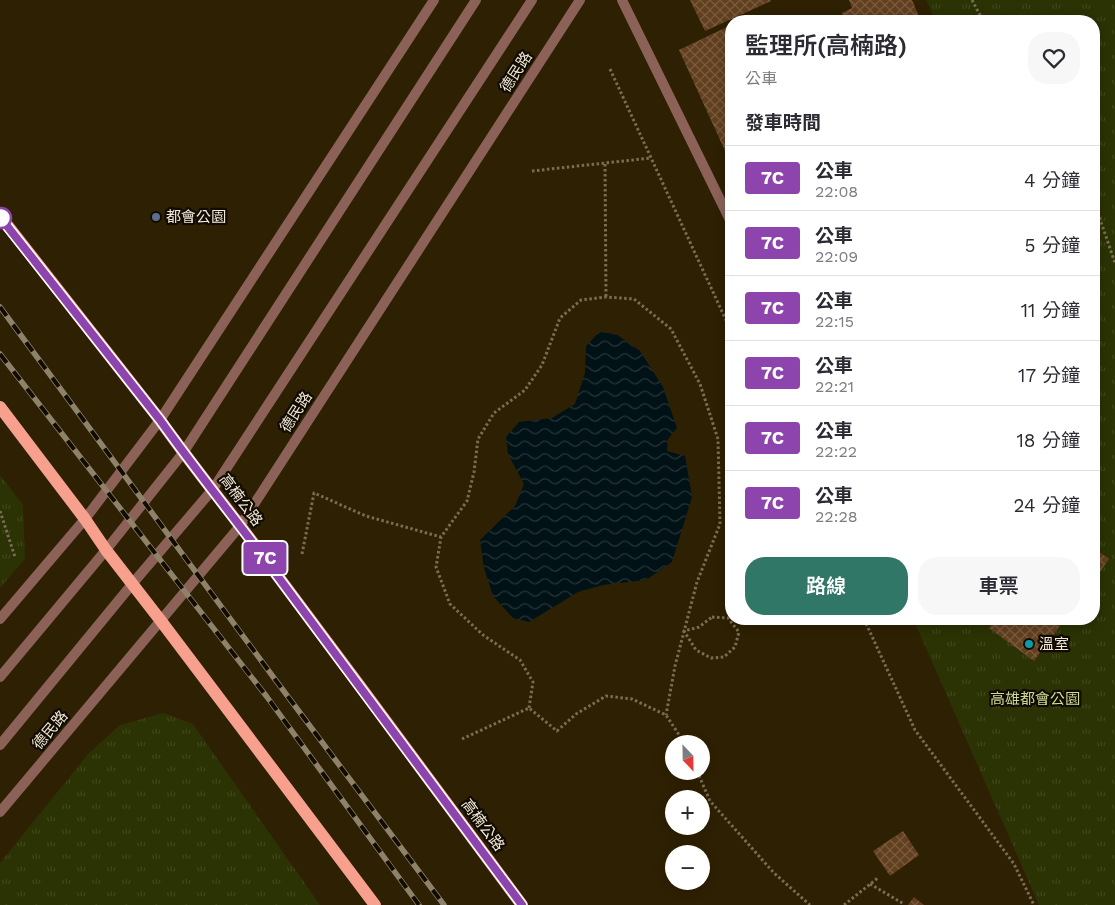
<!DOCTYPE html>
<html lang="zh-TW">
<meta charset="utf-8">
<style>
:root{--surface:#fff;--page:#f7f7f7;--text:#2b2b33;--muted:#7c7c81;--line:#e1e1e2;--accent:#307767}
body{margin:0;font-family:"Work Sans","Noto Sans TC",sans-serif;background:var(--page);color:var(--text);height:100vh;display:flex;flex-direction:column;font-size:19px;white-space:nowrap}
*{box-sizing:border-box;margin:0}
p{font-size:16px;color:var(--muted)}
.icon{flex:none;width:28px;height:28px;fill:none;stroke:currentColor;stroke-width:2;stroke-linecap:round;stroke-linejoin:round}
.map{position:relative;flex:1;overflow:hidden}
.drawer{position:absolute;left:725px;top:15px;width:375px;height:610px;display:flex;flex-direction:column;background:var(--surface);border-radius:20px;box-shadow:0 2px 12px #0003}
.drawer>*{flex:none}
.badge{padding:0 10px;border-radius:4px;font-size:18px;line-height:32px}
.needle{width:32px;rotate:158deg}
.fabs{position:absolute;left:665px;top:735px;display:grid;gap:10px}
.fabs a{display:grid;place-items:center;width:45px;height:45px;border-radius:50%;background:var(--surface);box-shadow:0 2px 12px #0003;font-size:25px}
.map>.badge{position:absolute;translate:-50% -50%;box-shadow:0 0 0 2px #fff}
h2{padding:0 20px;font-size:19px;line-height:45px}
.round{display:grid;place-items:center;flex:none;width:52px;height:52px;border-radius:20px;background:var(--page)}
.summary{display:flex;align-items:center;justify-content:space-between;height:85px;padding:0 20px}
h1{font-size:24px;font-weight:600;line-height:38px}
.primary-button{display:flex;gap:10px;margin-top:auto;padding:10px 20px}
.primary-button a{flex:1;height:58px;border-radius:20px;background:var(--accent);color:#fff;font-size:20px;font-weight:600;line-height:58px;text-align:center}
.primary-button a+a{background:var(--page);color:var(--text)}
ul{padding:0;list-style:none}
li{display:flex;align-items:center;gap:15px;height:65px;padding:0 20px;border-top:1px solid var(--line)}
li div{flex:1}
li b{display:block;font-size:19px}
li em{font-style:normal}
li .badge{min-width:55px;font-weight:700;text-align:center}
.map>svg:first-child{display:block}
.grass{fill:url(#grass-tufts)}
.water{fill:url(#water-waves)}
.building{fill:url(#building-cross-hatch)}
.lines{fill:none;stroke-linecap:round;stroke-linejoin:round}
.path{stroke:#796d54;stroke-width:3;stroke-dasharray:2.5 2.5;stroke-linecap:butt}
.service{stroke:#8c6258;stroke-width:10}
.minor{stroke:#8c6258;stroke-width:10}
.tertiary{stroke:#8c6258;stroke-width:10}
.primary{stroke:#f7a08d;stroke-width:12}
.rail-casing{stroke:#8e826a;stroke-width:5.5}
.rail{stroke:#110b02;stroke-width:4;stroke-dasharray:11;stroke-linecap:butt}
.line-casing{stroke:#fff;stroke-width:11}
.line{stroke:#8e44ad;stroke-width:8}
.service-dot{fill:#5c6f8a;stroke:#110b02;stroke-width:2}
.stop-dot{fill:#fff;stroke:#8e44ad;stroke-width:2.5}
.culture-dot{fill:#0f9aa8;stroke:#110b02;stroke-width:2}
.labels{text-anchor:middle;stroke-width:4.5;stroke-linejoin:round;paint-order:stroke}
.street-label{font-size:15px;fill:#f2e9d8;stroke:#110b02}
.poi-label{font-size:15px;fill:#f2e9d8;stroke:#110b02;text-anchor:start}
.park-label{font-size:15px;fill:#cbdb91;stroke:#110b02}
</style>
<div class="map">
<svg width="1115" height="905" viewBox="0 0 1115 905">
<defs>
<pattern id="grass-tufts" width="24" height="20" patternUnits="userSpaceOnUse" patternTransform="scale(1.25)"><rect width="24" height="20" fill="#2b3203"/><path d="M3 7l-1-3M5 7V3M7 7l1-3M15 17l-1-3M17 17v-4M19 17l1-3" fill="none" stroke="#40461b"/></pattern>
<pattern id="water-waves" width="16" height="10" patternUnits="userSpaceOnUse" patternTransform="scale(1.25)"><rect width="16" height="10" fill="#011216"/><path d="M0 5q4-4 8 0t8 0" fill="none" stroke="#263437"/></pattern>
<pattern id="building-cross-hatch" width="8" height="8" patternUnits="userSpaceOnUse" patternTransform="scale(1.25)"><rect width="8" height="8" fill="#623f1e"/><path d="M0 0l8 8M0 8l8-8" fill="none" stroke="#795b3e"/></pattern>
</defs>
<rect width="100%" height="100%" fill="#2e2002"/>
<g class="grass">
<path d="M926,0h189v905h-76l-124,-282 2,-4h177v-598h-158z"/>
<path d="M0,475l23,30 2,54 -25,29z"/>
<path d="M163,713l30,11 127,181h-320v-42l89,-110 31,-28z"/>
</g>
<path class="water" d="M599,332l17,2 24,17 23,36 14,41 -9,11 -1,12 18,5 7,41 -20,65 -26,18 -43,5 -25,7 -49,30 -16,-4 -20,-22 -9,-28 -4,-28 35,-34 9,-22 -16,-30 -2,-17 13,-15 33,-4 23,-14 10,-31 1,-27z"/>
<g class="building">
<path d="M690,0h80l1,1 -66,30z"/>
<path d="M849,0h63l9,21h-76l-3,-8 10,-5z"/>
<path d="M731,25v139l-52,-114z"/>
<path d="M1094,548l15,11 -15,21z"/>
<path d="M996,619h69l-31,42 -45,-33z"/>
<path d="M903,831l16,24 -29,21 -17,-25z"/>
<path d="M914,897l10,8h-16z"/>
</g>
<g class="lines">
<g class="path">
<path d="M972,0l11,21"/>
<path d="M610,69l121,262"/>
<path d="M605,164l1,133"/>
<path d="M532,171l119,-13"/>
<path d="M1094,209l6,10 15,44"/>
<path d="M0,511l15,46"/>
<path d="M302,554l12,-61 52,23 75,21"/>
<path d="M712,617l16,1 11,14 -4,15 -11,10 -13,1 -15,-8 -12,-19 15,-4z"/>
<path d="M864,619l51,111 99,134 20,41"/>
<path d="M529,708l4,-26 -13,-22 -37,-25 -33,-31 -14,-37 5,-30 26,-36 7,-29 4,-33 16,-26 31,-23 17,-25 18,-47 21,-18 25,-3 28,2 37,30 29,55 18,55 2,85 -23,58 -22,84 -9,49"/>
<path d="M462,739l67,-31 28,23 19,-17 30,-18 26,3 34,16 19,29"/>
<path d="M697,771l13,30 64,72 36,32"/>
<path d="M870,884l34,20"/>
<path d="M844,905l35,-28"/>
</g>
<path class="service" d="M622,0l109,222"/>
<g class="minor">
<path d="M0,619l85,-100 75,-99 274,-420"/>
<path d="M0,812l240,-286 340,-526"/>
</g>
<g class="tertiary">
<path d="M0,677l106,-127 77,-97 293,-453"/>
<path d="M0,745l133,-162 80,-94 319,-489"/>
</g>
<g class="primary">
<path d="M0,216l160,204c36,51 77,100 114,151 83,111 166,223 248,334"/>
<path d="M0,407l85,112 21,31 55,71 214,284"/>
</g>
<defs>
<g id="rail">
<path d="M0,307l274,371 170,227"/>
<path d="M0,354l267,343 152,208"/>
</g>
</defs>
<use href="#rail" class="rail-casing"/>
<use href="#rail" class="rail"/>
</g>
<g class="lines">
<defs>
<path id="line" d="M0,217l160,203c37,52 78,102 116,154 82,110 164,221 246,331"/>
</defs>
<use href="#line" class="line-casing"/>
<use href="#line" class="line"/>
</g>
<circle class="service-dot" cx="156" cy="217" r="5"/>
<circle class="stop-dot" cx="1" cy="218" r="10"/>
<circle class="culture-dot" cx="1029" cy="644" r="5"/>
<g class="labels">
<g class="street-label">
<text transform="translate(516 72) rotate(-57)" y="5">德民路</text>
<text transform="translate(296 412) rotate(-57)" y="5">德民路</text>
<text transform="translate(241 500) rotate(53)" y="5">高楠公路</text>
<text transform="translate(50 730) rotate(-50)" y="5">德民路</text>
<text transform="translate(483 825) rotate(53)" y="5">高楠公路</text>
</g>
<g class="poi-label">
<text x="166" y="222">都會公園</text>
<text x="1039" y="649">溫室</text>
</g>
<g class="park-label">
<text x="1035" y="704">高雄都會公園</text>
</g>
</g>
</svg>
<div class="fabs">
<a><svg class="needle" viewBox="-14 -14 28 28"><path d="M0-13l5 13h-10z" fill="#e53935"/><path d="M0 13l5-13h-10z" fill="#7c7c81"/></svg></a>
<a>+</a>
<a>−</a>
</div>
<b class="badge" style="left:265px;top:558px;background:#8e44ad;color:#fff">7C</b>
<section class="drawer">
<div class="summary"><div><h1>監理所(高楠路)</h1><p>公車</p></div><a class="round"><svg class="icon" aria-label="heart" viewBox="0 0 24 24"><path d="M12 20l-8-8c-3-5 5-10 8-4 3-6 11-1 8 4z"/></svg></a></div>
<h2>發車時間</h2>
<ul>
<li><span class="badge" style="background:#8e44ad;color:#fff">7C</span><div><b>公車</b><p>22:08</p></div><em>4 分鐘</em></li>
<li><span class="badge" style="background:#8e44ad;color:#fff">7C</span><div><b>公車</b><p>22:09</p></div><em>5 分鐘</em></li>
<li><span class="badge" style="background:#8e44ad;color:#fff">7C</span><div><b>公車</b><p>22:15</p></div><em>11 分鐘</em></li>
<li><span class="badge" style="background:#8e44ad;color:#fff">7C</span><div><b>公車</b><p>22:21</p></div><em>17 分鐘</em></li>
<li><span class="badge" style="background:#8e44ad;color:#fff">7C</span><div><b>公車</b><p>22:22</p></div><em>18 分鐘</em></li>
<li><span class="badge" style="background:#8e44ad;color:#fff">7C</span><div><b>公車</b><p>22:28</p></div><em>24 分鐘</em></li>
</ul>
<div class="primary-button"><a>路線</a><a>車票</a></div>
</section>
</div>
